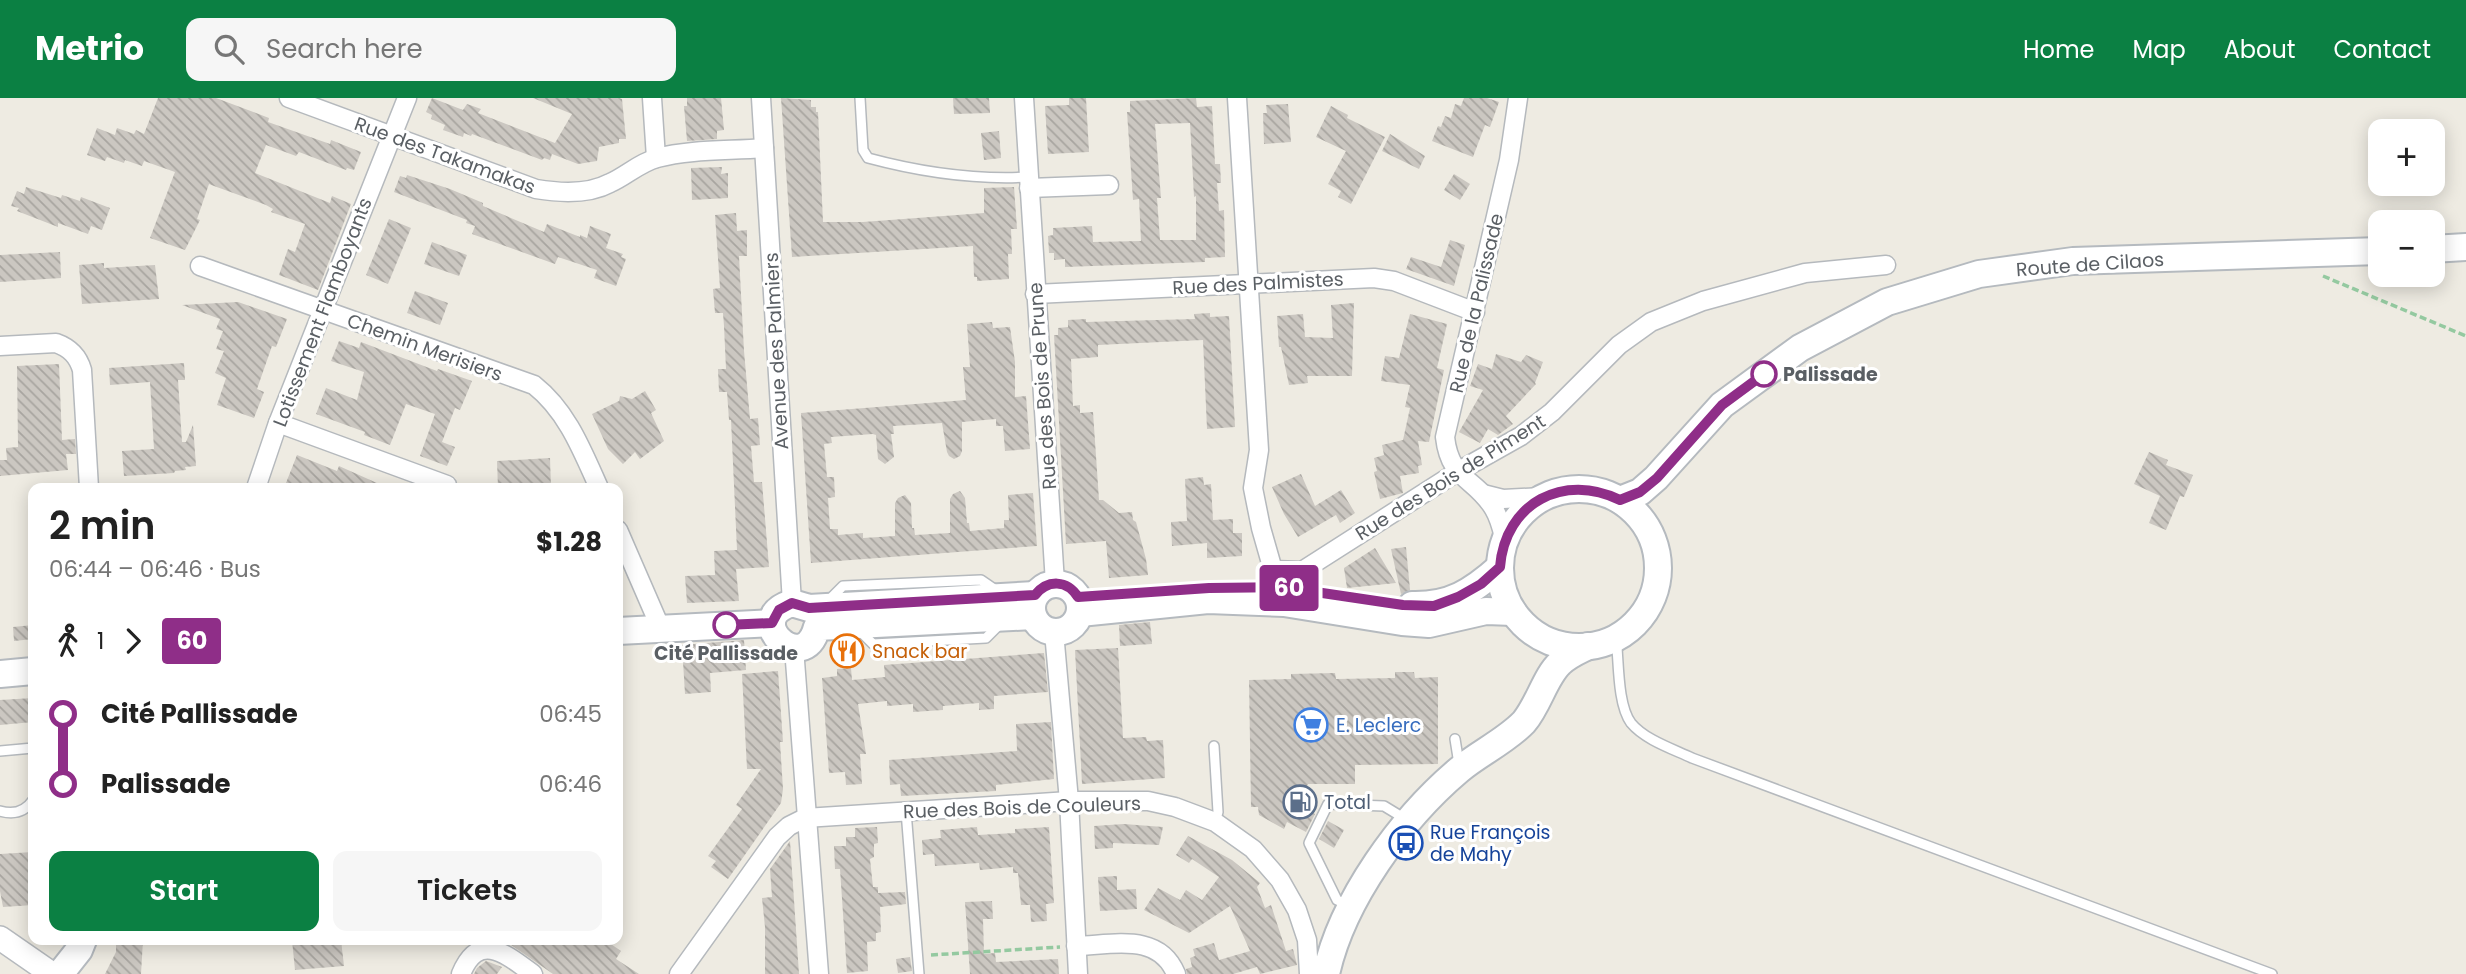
<!DOCTYPE html>
<meta charset="utf-8">
<style>
:root{--surface:#fff;--page:#f6f6f6;--text:#222;--muted:#767676;--accent:#0b8043}
body{margin:0;font-family:Poppins,sans-serif;background:var(--page);color:var(--text);height:100vh;display:flex;flex-direction:column;font-size:26px;white-space:nowrap}
*{box-sizing:border-box;margin:0}
p{font-size:23px;color:var(--muted)}
.icon{flex:none;width:38px;height:38px;fill:none;stroke:currentColor;stroke-width:2;stroke-linecap:round;stroke-linejoin:round}
.map{position:relative;flex:1;overflow:hidden}
.side{position:absolute;left:28px;top:385px;width:595px;height:462px;display:flex;flex-direction:column;background:var(--surface);border-radius:14px;box-shadow:0 4px 18px #0003}
.side>*{flex:none}
.badge{padding:0 14px;border-radius:5px;font-size:24px;line-height:46px}
.fabs{position:absolute;left:2368px;top:21px;display:grid;gap:14px}
.fabs a{display:grid;place-items:center;width:77px;height:77px;border-radius:14px;background:var(--surface);box-shadow:0 4px 18px #0003;font-size:35px}
.map>.badge{position:absolute;translate:-50% -50%;box-shadow:0 0 0 4px #fff}
.legs{display:flex;align-items:center;gap:10px;height:77px;padding:0 21px;font-size:23px}
.legs p{margin-inline-start:auto}
.summary{display:flex;align-items:center;justify-content:space-between;height:119px;padding:0 21px}
h1{font-size:38px;font-weight:600;line-height:52px}
.primary-button{display:flex;gap:14px;margin-top:auto;padding:14px 21px}
.primary-button a{flex:1;height:80px;border-radius:14px;background:var(--accent);color:#fff;font-size:28px;font-weight:600;line-height:80px;text-align:center}
.primary-button a+a{background:var(--page);color:var(--text)}
ul{padding:0 21px;list-style:none}
li{display:flex;align-items:center;gap:24px;height:70px;font-size:26px}
li i{display:grid;place-items:center;width:10px;height:100%;margin:0 9px;background:currentColor}
li i::after{content:'';width:18px;height:18px;margin:-9px;border:5px solid;border-radius:50%;background:var(--surface)}
li p{margin-inline-start:auto}
li:first-child i{background:linear-gradient(#0000 50%,currentColor 0)}
li:last-child i{background:linear-gradient(currentColor 50%,#0000 0)}
header{display:flex;align-items:center;gap:42px;box-sizing:border-box;height:98px;padding:0 35px;background:var(--accent);color:#fff}
header strong{font-size:33px}
nav{display:flex;gap:38px;margin-inline-start:auto;font-size:24px}
.search{width:490px;height:63px;background:var(--page);display:flex;align-items:center;gap:18px;box-sizing:border-box;padding:0 24px;border-radius:14px;color:var(--muted);font-size:26px}
.map>svg:first-child{display:block}
.building{fill:url(#building-back-hatch);fill-rule:evenodd}
.lines{fill:none;stroke-linecap:round;stroke-linejoin:round}
.service-casing{stroke:#b5b9bd;stroke-width:12}
.minor-casing{stroke:#b5b9bd;stroke-width:21}
.tertiary-casing{stroke:#b5b9bd;stroke-width:26}
.secondary-casing{stroke:#b5babf;stroke-width:30}
.path{stroke:#94c9a0;stroke-width:3.5;stroke-dasharray:7 3.5;stroke-linecap:butt}
.service{stroke:#fff;stroke-width:9}
.minor{stroke:#fff;stroke-width:18}
.tertiary{stroke:#fff;stroke-width:23}
.secondary{stroke:#fff;stroke-width:26}
.line-1-casing{stroke:#fff;stroke-width:16}
.line-1{stroke:#8f2e88;stroke-width:10}
.stop-1-dot{fill:#fff;stroke:#8f2e88;stroke-width:3.5}
.labels{text-anchor:middle;stroke-width:6;stroke-linejoin:round;paint-order:stroke}
.street-label{font-size:19px;fill:#5a5f64;stroke:#fff}
.stop-label{font-size:19px;font-weight:bold;fill:#5a5f64;stroke:#fff;text-anchor:start}
.food-label{font-size:19px;fill:#c56008;stroke:#fff;text-anchor:start}
.shop-label{font-size:19px;fill:#366cbe;stroke:#fff;text-anchor:start}
.service-label{font-size:19px;fill:#4e5e75;stroke:#fff;text-anchor:start}
.transit-label{font-size:19px;fill:#164399;stroke:#fff;text-anchor:start}
</style>
<header>
<strong>Metrio</strong>
<div class="search"><svg class="icon" aria-label="search" viewBox="0 0 24 24"><circle cx="10" cy="10" r="6"/><path d="M15 15l6 6"/></svg>Search here</div>
<nav><a>Home</a><a>Map</a><a>About</a><a>Contact</a></nav>
</header>
<div class="map">
<svg width="2466" height="876" viewBox="0 0 2466 876">
<defs>
<pattern id="building-back-hatch" width="6" height="6" patternUnits="userSpaceOnUse" patternTransform="scale(1.75)"><rect width="6" height="6" fill="#cbc7c1"/><path d="M-1 5l2 2M0 0l6 6M5-1l2 2" fill="none" stroke="#a8a5a0"/></pattern>
</defs>
<rect width="100%" height="100%" fill="#eeebe2"/>
<g class="building">
<path d="M158,0h58l53,20 -1,4 62,22 1,-4 30,12 -7,18 -7,-2 -1,2 -47,-18 -3,4 -30,-11 -11,28 75,30 2,-7 19,8 -33,86 -39,-15 9,-26 7,3 10,-28 -34,-12 2,-3 -7,-4 -52,-19 -5,-2 -12,35 3,1 -15,30 -35,-12 25,-66 -31,-11 -2,5 -17,-6 -1,3 -17,-6 -2,4 -18,-6 10,-27 18,7 2,-7 17,6 2,-4 8,4z"/>
<path d="M432,0l31,12 4,-6 14,5 -3,4 77,30 17,-29 -39,-16h86l3,1 4,40h-7v4l-20,4 -2,14 -19,3 -26,-10 -2,6 -6,-2 -2,2 -70,-26 -1,2 -7,-3 -1,4 -20,-7 2,-5 -14,-6 1,-4 -6,-3z"/>
<path d="M687,0h34l3,32 -7,1v8l-30,2 -3,-35h3z"/>
<path d="M781,0l30,2v7h5v5h2l5,110h40l121,-9v-25l30,-1 3,42h-6l1,25h-4l1,25 -32,2v-4h-3l-1,-31 -181,11z"/>
<path d="M953,0h36l1,15 -36,1z"/>
<path d="M1069,0h17l3,54 -41,2 -3,-48 24,-1z"/>
<path d="M1196,0l1,9 15,-1 3,58h5l1,19h-4l2,28 5,-1 1,47 -20,1v4l-140,5v-8l-11,1v-7h-5l-1,-17 5,-1v-7l39,-2 1,16 48,-1 -2,-42 -6,1 -6,-88h3v-11zM1190,25l4,74 2,-1v44h-36l-3,-42h4l-6,-74z"/>
<path d="M1464,0h23l12,4 -9,25 -5,-2 -12,32 -41,-16 6,-15 3,1 4,-11 6,2 4,-14 6,2z"/>
<path d="M1288,6l3,38 -27,2 -1,-31h4l-1,-8z"/>
<path d="M1331,8l17,9 -1,3 38,19 -34,67 -13,-7 3,-6 -13,-7 18,-33 -30,-14z"/>
<path d="M999,33l2,27 -17,2 -3,-27z"/>
<path d="M1390,36l35,22 -6,13 -37,-18z"/>
<path d="M722,69l-1,7 7,-1v25l-36,2 -1,-32z"/>
<path d="M1454,76l16,10 -10,16 -16,-10z"/>
<path d="M407,77l43,14 33,14v3l61,26 3,-8 33,13v-2l7,3 3,-12 21,8 -5,14 17,6 -2,3 5,2 -10,27 -22,-8 3,-8 -39,-13 -3,7 -83,-30 3,-8 -9,-3 1,-3 -73,-28 6,-16 6,2z"/>
<path d="M26,89l35,11 1,-3 18,6 1,-4 29,11 -8,22 -11,-4 -3,8 -30,-11v4l-41,-16 2,-3 -8,-2 6,-15 7,3z"/>
<path d="M736,115l1,18 10,-1v26h-8l5,95 6,68 8,-1 2,27 -9,1 3,36h8l7,85 -33,2 3,32 -52,2 -2,-27 30,-1 -1,-24 23,-1 -6,-130h-2l-2,-28h-8l-1,-23h8l-2,-43 -1,-13h-8l-2,-24 7,-1 -5,-73z"/>
<path d="M389,121l22,9 -23,56 -22,-9z"/>
<path d="M1450,142l15,5 -11,41 -48,-17 5,-12 30,10z"/>
<path d="M432,144l35,13 -8,21 -35,-12z"/>
<path d="M60,154l1,26 -61,4v-27z"/>
<path d="M104,165v5l51,-3 4,34 -77,5 -3,-39z"/>
<path d="M415,193l33,12 -8,22 -33,-12z"/>
<path d="M238,204l49,17 -11,28 -4,-1 -15,43 7,3 -10,26 -37,-13 9,-27 -11,-5 9,-22 -8,-2 7,-18 -7,-2 4,-10 -38,-14z"/>
<path d="M1354,205l-2,73h-45l1,7 -19,2 -8,-38h-2l-2,-31 26,-2 2,23 28,1 -2,-33z"/>
<path d="M1210,215v4l19,-1 6,111 -28,2 -4,-89 -105,5v12l-27,2 2,47 7,-1v8l13,-1 6,88h4l16,13 13,-1 1,8 3,2 10,37 2,16 -39,3 -3,-37 -40,3 -12,-209h4v-7l10,-1v-7l18,-1v3l71,-2 38,-1 -1,-5z"/>
<path d="M1410,216l37,10 -10,44 7,2 -15,72 -11,-1 4,24 -4,1 1,7 -19,3 3,17 -23,6 -6,-27 3,-1 -3,-13 10,-3 -2,-10 21,-5 7,-32 -5,-1 5,-22 -29,-4 4,-25 14,2z"/>
<path d="M992,224l1,6 17,-1 5,35v35l11,-1 4,53 -25,2 -2,-25h-7v-7l-34,3v29l-2,5 -6,3 -5,-3 -2,-4 -5,-29 -49,3 1,8h-3l3,23 -9,7 -7,-5 -2,-24 -3,-1 -42,3 1,6 -8,1 3,33h7l1,20 -7,1 2,31h8v6l25,-2v5l32,-2v-33l3,-5 7,-3 6,8 1,25h2l1,7 35,-2v-34l3,-5 7,-3 5,7 2,25h2l1,8 34,-3v-8h5l-1,-25 25,-2 4,53 -226,17 -10,-150 165,-13 -3,-33h7l-3,-43z"/>
<path d="M339,243l20,7 2,-6 76,29 1,-2 34,12 -12,29 -5,-2 -13,34 13,5 -8,19 -27,-10 15,-42 -29,-10 -16,41 -26,-10 1,-3 -49,-18 10,-26 31,12 7,-28 -33,-11z"/>
<path d="M1496,256l25,8 5,-7 17,7 -8,21 1,1 -30,32 7,8 -15,11 -10,-6 -8,14 -21,-11 24,-42 -13,-4 8,-22 14,5z"/>
<path d="M184,265l1,17h-7l4,62h4l7,-17 3,41 -11,1 1,3 -11,1 -1,2 -50,3 -2,-25 32,-2 -4,-67 -40,3 -1,-17z"/>
<path d="M59,266l3,76 13,-1 1,15h-10l2,16 -68,6v-16h7l-1,-12 12,-1 -1,-81z"/>
<path d="M645,293l11,19 -5,3 13,28 -24,18 -5,-7 -12,12 -15,-15 -16,-35 27,-13 1,-5 12,3z"/>
<path d="M2149,354l19,8 -2,5 27,10 -9,22 -4,-1 -14,34 -17,-7 11,-27 -26,-12z"/>
<path d="M297,357l40,16 2,-5 49,22h-104z"/>
<path d="M550,360l1,30h-53l-1,-27z"/>
<path d="M1301,376l14,32 26,-16 14,23 -15,10 -4,-8 -38,22 -14,-23 -12,-27z"/>
<path d="M1203,379l1,8 7,-1 2,36 20,-1v14h9v23l-35,2v-15l-35,3 -1,-24 16,-1 -2,-42z"/>
<path d="M1406,449l4,43 -9,4 -10,-45z"/>
<path d="M1375,450l21,35 -49,5 -3,-20z"/>
<path d="M1150,524l2,22 -32,2 -1,-21z"/>
<path d="M33,527v14l-19,2 -1,-14z"/>
<path d="M744,542l2,30 -36,3 1,19 -26,2 -3,-49z"/>
<path d="M1118,550l5,90 23,-1 1,4 16,-1 2,38 -83,6 -7,-134z"/>
<path d="M1044,555l4,39 -54,4v13l-15,1v-7l-36,3v4l-30,2v-8l-26,2v-5l-29,3 8,50h-6l2,30 -16,1 -1,-13 -16,1 -7,-95 15,-2v-7l14,-1 1,12 33,-3 -1,-12z"/>
<path d="M778,573l5,71h-3l3,47 -2,14 -53,76 -17,-12 5,-6 -8,-5 34,-47 -6,-4 25,-36h-14l-5,-95z"/>
<path d="M1395,574h19l1,6 23,-1v87l-83,1v19h-47l-10,20 17,10 -9,18 -19,-10 -3,7 -25,-14 -1,-8h-7l-2,-127 42,-1v-5l44,-1 1,6 59,-1z"/>
<path d="M33,600v24l-33,3v-25z"/>
<path d="M1051,624l3,57 -58,6v6l-95,5 -1,-12 -10,1 -1,-25 128,-9 -1,-27z"/>
<path d="M1328,723l16,9 -10,18 -15,-9z"/>
<path d="M1124,726l39,3 -4,18 -46,-2v5l-18,1 -1,-23z"/>
<path d="M877,729l1,16 -4,1v13l-4,2 3,28h5v6l27,-1 1,12 -26,3 1,25 -5,1v8l-9,1 1,29 -21,2 -7,-104h-5l-1,-23h12v-9h9v-9z"/>
<path d="M977,729l1,8 37,-2v-4l34,-2 5,76 -8,1 1,17 -16,1 -1,-17h-9l-3,-32h-5v-6l-33,3 -1,-7 -44,3 -1,-12 -11,1 -1,-15 19,-2 -1,-8z"/>
<path d="M1188,738l44,24 28,23 -3,4 8,21 6,-3 15,46 7,-2 4,16 -37,9 -3,-7 -24,7h-46l-1,-5 6,-2 -2,-9 5,-2 -2,-7 21,-6 5,17 31,-9 -20,-45 -41,27 -45,-23 14,-22 22,12 6,-10 16,10 17,-23 -27,-18 -3,4 -13,-8z"/>
<path d="M790,743l9,133h-34v-47l-3,-29 10,-1 -2,-28z"/>
<path d="M33,754v53l-30,2 -3,-16v-37z"/>
<path d="M1117,778v14l19,-1 1,20 -37,2 -2,-34z"/>
<path d="M992,803l1,18h-10l1,35 11,-1 1,9 62,-3 1,15h-89l-5,-72z"/>
<path d="M116,842h27l-2,34h-36l11,-22z"/>
<path d="M292,842h49l3,26 -49,4z"/>
<path d="M504,842h101l16,11 -5,8 23,15h-86z"/>
<path d="M910,859l2,14 -14,2 -2,-14z"/>
<path d="M486,863l16,6 -5,7h-23l3,-6z"/>
</g>
<g class="lines">
<defs>
<g id="service">
<path d="M860,0l3,52 5,8c52,14 107,22 161,19"/>
<path d="M828,503l15,-15 138,-6 16,11"/>
<path d="M858,531l15,15 113,-6 14,-14"/>
<path d="M1616,539c3,23 1,67 15,86 14,17 42,26 61,35l580,216"/>
<path d="M1455,641l4,25"/>
<path d="M1214,648l4,66 -3,10"/>
<path d="M0,653l33,-3"/>
<path d="M0,713c14,4 25,1 33,-11"/>
<path d="M906,713l13,163"/>
<path d="M1350,808l-13,-6 -28,-57 19,-39 56,2 23,14"/>
</g>
<g id="minor">
<path d="M289,0l247,91c24,4 52,6 74,-6 16,-7 29,-20 47,-25 34,-9 73,-7 107,-10"/>
<path d="M652,0l4,60"/>
<path d="M761,0l31,505"/>
<path d="M1024,0l31,485"/>
<path d="M1237,0l22,352 -6,38 8,40 12,42 1,32"/>
<path d="M1029,90l80,-3"/>
<path d="M200,168l334,119c33,26 48,65 65,103"/>
<path d="M1035,196l339,-16 20,3 81,31"/>
<path d="M0,248l56,-3c14,5 22,13 26,27l7,118"/>
<path d="M278,325l169,62"/>
<path d="M256,390l22,-65 129,-325"/>
<path d="M1483,396l20,5 40,-2"/>
<path d="M618,432l43,99"/>
<path d="M1505,443c-3,-12 -5,-22 -11,-32 -19,-32 -44,-28 -49,-72l64,-277 9,-62"/>
<path d="M1273,472l29,1 155,-99 64,-36 31,-24 67,-67 32,-23 52,-21 102,-28 81,-8"/>
<path d="M1054,534l15,169 9,173"/>
<path d="M794,550l25,326"/>
<path d="M1076,848c37,-1 83,-14 100,28"/>
<path d="M461,876c18,-44 46,-19 72,0"/>
<path d="M679,876l98,-137 12,-11 16,-8 264,-17h79l27,6 40,15 38,27 27,31 17,30 10,30 2,34"/>
</g>
<path id="tertiary" d="M0,840l52,36"/>
<g id="secondary">
<path d="M2432,151l34,-2"/>
<circle cx="1579" cy="470" r="79"/>
<path d="M1620,402l20,-8 16,-14 66,-73 78,-57 87,-46 92,-28 94,-13 307,-10"/>
<circle cx="1056" cy="510" r="24"/>
<path d="M1412,507c38,1 60,-13 88,-38"/>
<path d="M1080,515l128,-13 76,3 118,19 27,2 57,-13 27,1"/>
<path d="M1033,518l-216,11c-13,52 -77,-8 -25,-24l17,5 226,-13"/>
<path d="M618,533l154,-8"/>
<path d="M0,576l33,-3"/>
<path d="M60,876l19,-24 4,-10"/>
<path d="M1326,876c16,-74 76,-156 133,-204 20,-17 47,-29 65,-48 15,-18 21,-45 36,-59 8,-8 18,-12 28,-17"/>
</g>
</defs>
<use href="#service" class="service-casing"/>
<use href="#minor" class="minor-casing"/>
<use href="#tertiary" class="tertiary-casing"/>
<use href="#secondary" class="secondary-casing"/>
<g class="path">
<path d="M2323,178l143,60"/>
<path d="M931,857l129,-8"/>
</g>
<use href="#service" class="service"/>
<use href="#minor" class="minor"/>
<use href="#tertiary" class="tertiary"/>
<use href="#secondary" class="secondary"/>
</g>
<g class="lines">
<defs>
<path id="line-1" d="M726,527l46,-2 7,-13 13,-7 17,5 226,-13c13,-16 32,-15 43,2l131,-9 73,-1 121,18 31,1 24,-9 23,-13 19,-17c5,-64 64,-95 120,-67l20,-8 17,-14 65,-73 42,-31"/>
</defs>
<use href="#line-1" class="line-1-casing"/>
<use href="#line-1" class="line-1"/>
</g>
<defs>
<symbol id="restaurant-ring" viewBox="-11 -11 22 22"><circle r="9.5" fill="#fff" stroke="#e8710a" stroke-width="1.5"/><path d="M-5-6h1v4h1v-4h1v4h1v-4h1v5L-1.5 .5V6h-2V.5L-5-1ZM5-6V6H3V1.5H1.5Q1.5-4 5-6Z" fill="#e8710a"/></symbol>
<symbol id="supermarket-ring" viewBox="-11 -11 22 22"><circle r="9.5" fill="#fff" stroke="#3f7fe0" stroke-width="1.5"/><path d="M-6-5.5h2.5l.6 2H6L4.5 2H-2.5L-4.4-4H-6ZM-1.5 3.2a1.3 1.3 0 1 0 .1 0ZM3 3.2a1.3 1.3 0 1 0 .1 0Z" fill="#3f7fe0"/></symbol>
<symbol id="fuel-ring" viewBox="-11 -11 22 22"><circle r="9.5" fill="#fff" stroke="#5c6f8a" stroke-width="1.5"/><path d="M-5.5-6h7V0h2V4h1.3V-2.5L3-4.5l.8-.8L6-3V5H2.5V1h-1V6h-7ZM-4.2-4.7v3.2H.2V-4.7Z" fill="#5c6f8a"/></symbol>
<symbol id="bus-ring" viewBox="-11 -11 22 22"><circle r="9.5" fill="#fff" stroke="#1a4fb4" stroke-width="1.5"/><path d="M-5-6H5V4H4V6H2V4H-2V6H-4V4H-5ZM-3.5-4V0h7V-4ZM-3.5 1.2v1.5H-2V1.2ZM2 1.2v1.5H3.5V1.2Z" fill="#1a4fb4"/></symbol>
</defs>
<g fill-rule="evenodd">
<use href="#restaurant-ring" x="828" y="534" width="38" height="38"/>
<use href="#supermarket-ring" x="1292" y="608" width="38" height="38"/>
<use href="#fuel-ring" x="1281" y="685" width="38" height="38"/>
<use href="#bus-ring" x="1387" y="726" width="38" height="38"/>
</g>
<g class="stop-1-dot">
<circle cx="1764" cy="276" r="12"/>
<circle cx="726" cy="527" r="12"/>
</g>
<g class="labels">
<g class="street-label">
<text transform="translate(445 57) rotate(20)" y="7">Rue des Takamakas</text>
<text transform="translate(2090 166) rotate(-4)" y="7">Route de Cilaos</text>
<text transform="translate(1258 185) rotate(-3)" y="7">Rue des Palmistes</text>
<text transform="translate(1476 205) rotate(-77)" y="7">Rue de la Palissade</text>
<text transform="translate(322 214) rotate(-69)" y="7">Lotissement Flamboyants</text>
<text transform="translate(425 249) rotate(20)" y="7">Chemin Merisiers</text>
<text transform="translate(776 253) rotate(-93)" y="7">Avenue des Palmiers</text>
<text transform="translate(1042 288) rotate(-94)" y="7">Rue des Bois de Prune</text>
<text transform="translate(1450 379) rotate(-32)" y="7">Rue des Bois de Piment</text>
<text transform="translate(1022 709) rotate(-2)" y="7">Rue des Bois de Couleurs</text>
</g>
<g class="stop-label">
<text x="1783" y="283">Palissade</text>
<text x="726" y="562" text-anchor="middle">Cité Pallissade</text>
</g>
<g class="food-label">
<text x="872" y="560">Snack bar</text>
</g>
<g class="shop-label">
<text x="1336" y="634">E. Leclerc</text>
</g>
<g class="service-label">
<text x="1324" y="711">Total</text>
</g>
<g class="transit-label">
<text x="1430" y="741">Rue François<tspan x="1430" dy="22">de Mahy</tspan></text>
</g>
</g>
</svg>
<div class="fabs">
<a>+</a>
<a>−</a>
</div>
<b class="badge" style="left:1289px;top:490px;background:#8f2e88;color:#fff">60</b>
<section class="side">
<div class="summary"><div><h1>2 min</h1><p>06:44 – 06:46 · Bus</p></div><b>$1.28</b></div>
<div class="legs"><svg class="icon" aria-label="walk" viewBox="0 0 24 24"><circle cx="13" cy="4" r="2"/><path d="M13 8l-2 6 4 7M11 14l-3 7M7 12l3-4h3l4 4"/></svg>1<svg class="icon" aria-label="forward" viewBox="0 0 24 24"><path d="M9 5l7 7-7 7"/></svg><b class="badge" style="background:#8f2e88;color:#fff">60</b></div>
<ul>
<li><i style="color:#8f2e88"></i><b>Cité Pallissade</b><p>06:45</p></li>
<li><i style="color:#8f2e88"></i><b>Palissade</b><p>06:46</p></li>
</ul>
<div class="primary-button"><a>Start</a><a>Tickets</a></div>
</section>
</div>
